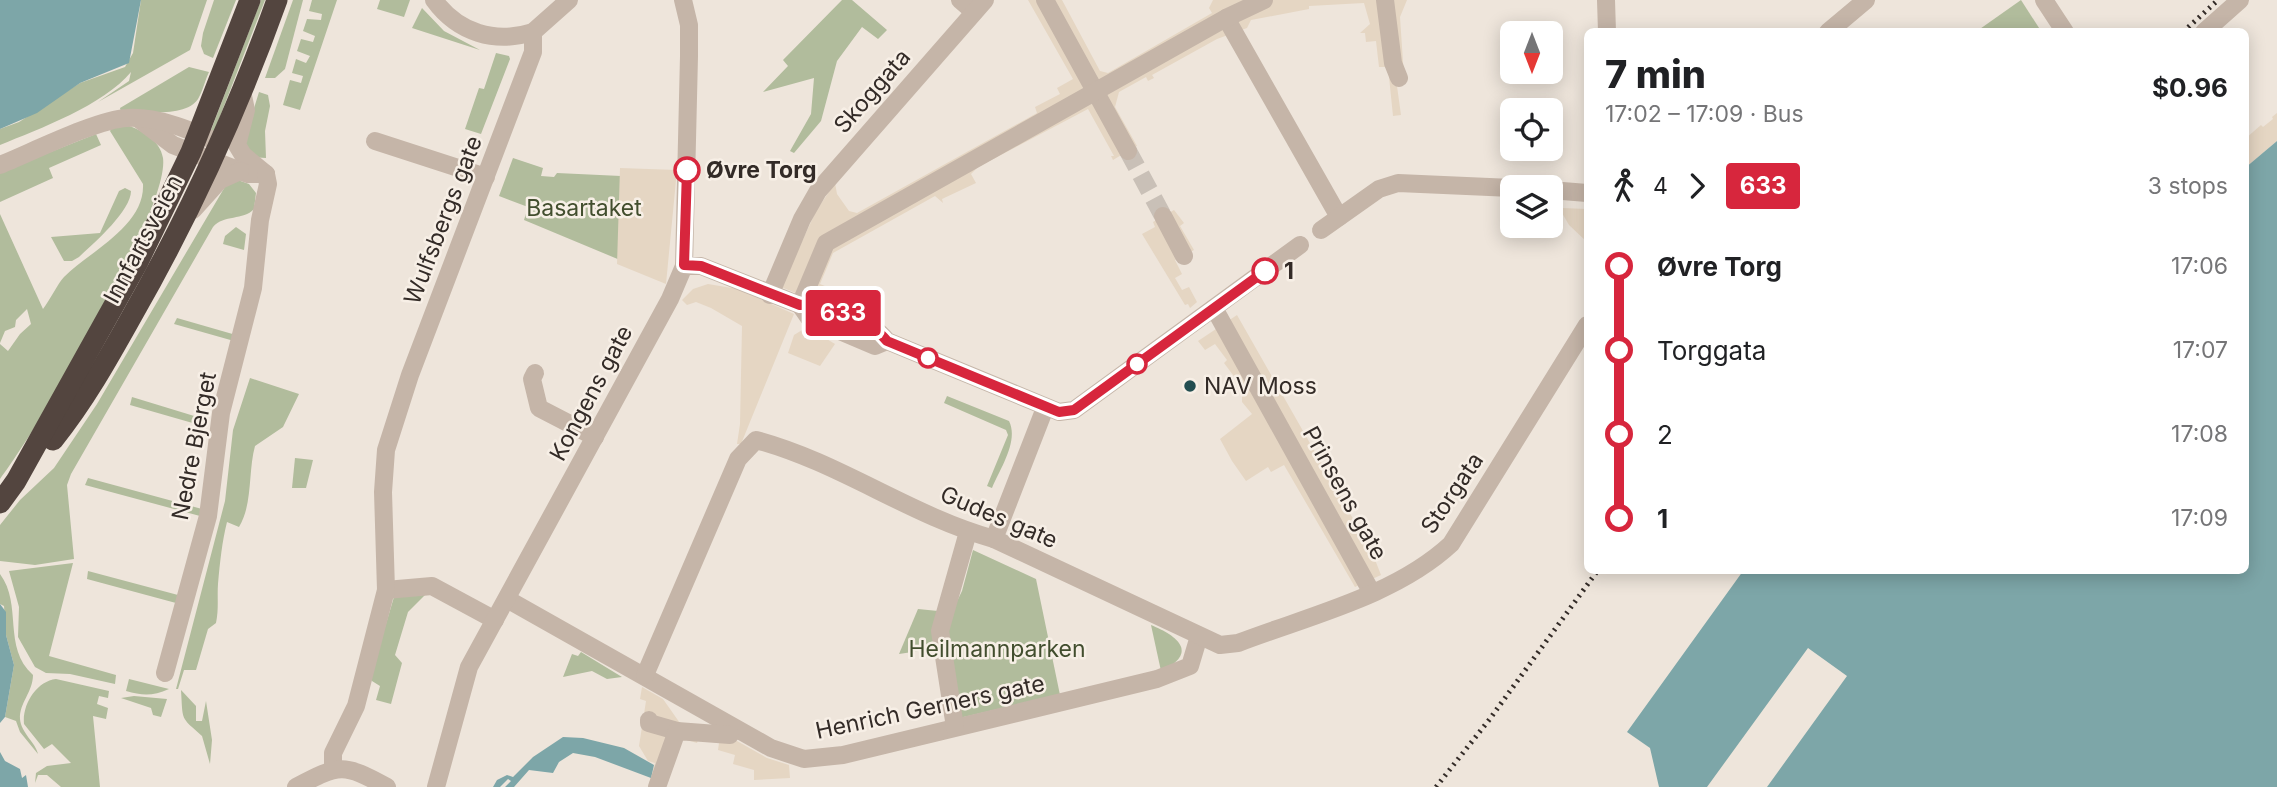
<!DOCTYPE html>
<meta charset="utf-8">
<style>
:root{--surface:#fff;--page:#f2f2f2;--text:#202124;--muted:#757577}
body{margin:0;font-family:Inter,sans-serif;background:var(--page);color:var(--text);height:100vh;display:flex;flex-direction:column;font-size:26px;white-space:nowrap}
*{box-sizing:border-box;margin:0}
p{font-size:23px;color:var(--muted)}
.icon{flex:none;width:38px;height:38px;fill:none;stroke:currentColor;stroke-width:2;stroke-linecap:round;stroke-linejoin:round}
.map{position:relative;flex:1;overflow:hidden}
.drawer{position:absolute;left:1584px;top:28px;width:665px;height:546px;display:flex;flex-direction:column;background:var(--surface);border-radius:10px;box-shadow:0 4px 18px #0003}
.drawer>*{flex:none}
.badge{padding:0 14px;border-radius:5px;font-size:24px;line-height:46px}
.needle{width:46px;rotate:180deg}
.controls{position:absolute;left:1500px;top:21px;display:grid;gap:14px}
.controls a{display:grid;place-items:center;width:63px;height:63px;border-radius:10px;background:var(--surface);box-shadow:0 4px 18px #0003;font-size:35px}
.map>.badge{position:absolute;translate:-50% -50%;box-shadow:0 0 0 4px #fff}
.legs{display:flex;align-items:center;gap:10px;height:77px;padding:0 21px;font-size:23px}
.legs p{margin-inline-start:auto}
.head{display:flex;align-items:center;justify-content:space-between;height:119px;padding:0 21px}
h1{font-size:38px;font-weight:800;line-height:52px}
ul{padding:0 21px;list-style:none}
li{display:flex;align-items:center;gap:24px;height:84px;font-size:26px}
li i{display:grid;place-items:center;width:10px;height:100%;margin:0 9px;background:currentColor}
li i::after{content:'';width:18px;height:18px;margin:-9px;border:5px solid;border-radius:50%;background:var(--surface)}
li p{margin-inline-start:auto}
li:first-child i{background:linear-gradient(#0000 50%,currentColor 0)}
li:last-child i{background:linear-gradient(currentColor 50%,#0000 0)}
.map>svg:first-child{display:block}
.green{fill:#b1bc9c}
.plaza{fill:#e5d6c3}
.water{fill:#7da6a8}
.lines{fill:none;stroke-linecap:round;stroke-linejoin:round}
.minor-tunnel{stroke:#c9c0b7;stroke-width:18;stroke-dasharray:18 9;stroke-linecap:butt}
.minor{stroke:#c5b5a8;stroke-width:18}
.highway{stroke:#53453f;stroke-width:21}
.rail{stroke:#332b27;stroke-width:5;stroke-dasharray:2 5;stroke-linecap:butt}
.line-1-casing{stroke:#fff;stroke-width:16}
.line-1{stroke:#d7263d;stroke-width:10}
.stop-1-dot{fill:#fff;stroke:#d7263d;stroke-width:3.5}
.poi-dot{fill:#224d50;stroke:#f7efe6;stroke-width:2.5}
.labels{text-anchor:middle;stroke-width:5;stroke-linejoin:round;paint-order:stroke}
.street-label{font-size:23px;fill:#332b27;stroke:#f7efe6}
.stop-label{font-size:23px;font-weight:bold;fill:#332b27;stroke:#f7efe6;text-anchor:start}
.park-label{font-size:23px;fill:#424e2e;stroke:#f7efe6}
.poi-label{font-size:23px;fill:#332b27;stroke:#f7efe6;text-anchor:start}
</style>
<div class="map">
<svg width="2277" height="787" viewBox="0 0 2277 787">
<rect width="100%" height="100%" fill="#eee5db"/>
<g class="green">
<path d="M141,0h66l-17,50 -92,52 31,-21 2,-9c-27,33 -92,57 -131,73v-16l19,-7 61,-39 45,-16 8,-14z"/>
<path d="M214,0h22l-23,58 -9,-4 -3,-8 2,-13z"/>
<path d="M261,0h4l-51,132 -3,-2z"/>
<path d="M293,0h10l-18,69 -10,9h-10z"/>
<path d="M312,0h25l-37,110 -17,-5 7,-25 11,3 2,-7 -11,-3 4,-14 10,4 4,-7 -13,-5 4,-12 12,3 2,-6 -12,-5 4,-12 14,1 1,-6 -13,-3z"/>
<path d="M380,0h30l-6,17 -27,-8z"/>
<path d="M842,0h10l35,30 -9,9 -16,-12 -25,34 -16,60 -27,32 -4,-2 21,-37 3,-36 -51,14 25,-26 -5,-6z"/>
<path d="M2021,0l20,31h-64z"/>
<path d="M422,8l22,23 36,19 -68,-22z"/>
<path d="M496,53l13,3 1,3 -29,75 -16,-5 14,-41 5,1z"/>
<path d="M189,67l20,5c-4,8 -6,19 -11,27 -12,19 -57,12 -77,13l-1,-4z"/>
<path d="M259,92l9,3 2,11 -5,25 1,27 -14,-1 -8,-16z"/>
<path d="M126,125c16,5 34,15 37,33 7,51 -127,274 -163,321v-135l8,7 12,-17 11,-10 -4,-15 -11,11 -1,7 -10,4 -5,12v-129l43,95c7,-9 15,-26 21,-32 26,-26 81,-51 79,-93l-33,-53 3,-5z"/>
<path d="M96,134l5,11 -52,23 4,10 -53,24v-30z"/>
<path d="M513,158l30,10 -2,8 13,1 3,-4 64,3 -1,84 -96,-40 4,-13 -29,-11z"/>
<path d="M235,179l14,5 7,9 -2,16c-11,12 -30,5 -41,18l-142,247 -4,11 7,74 -39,6 -35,-4v-36l20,-25 34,-32 43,-64 129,-219z"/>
<path d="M125,188l6,3c0,20 -37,52 -52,66l-7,4h-8l-13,-24 49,-4 19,-42z"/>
<path d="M236,227l10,7 -2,16 -21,-6 2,-8z"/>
<path d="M177,318l59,17 -2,6 -60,-17z"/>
<path d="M250,378l49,16 -16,33 -28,19c-7,25 -2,58 -16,81l-12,-5c-5,20 -7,40 -9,62 -1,13 1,24 -2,39l-8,6 -12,41h-12l-6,19h-2l49,-188 8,-71z"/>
<path d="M947,396l62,25c10,20 -9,48 -17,67l-5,-2 21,-51 -2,-5 -62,-27z"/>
<path d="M132,397l72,22 -1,7 -73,-21z"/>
<path d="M295,458l18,2 -7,28h-14z"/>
<path d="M88,478l114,31 -2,7 -115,-31z"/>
<path d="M973,550l63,29 24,116 -105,24 -12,-89 19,-39z"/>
<path d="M73,563l-24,93 67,19 -1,9 -45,-10 -24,-1 -11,-6 -17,-30 1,-30 -10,-36z"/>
<path d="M88,571l90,24 -2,8 -89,-24z"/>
<path d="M0,574c23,31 2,73 33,101 0,17 -14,28 -13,44 1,14 16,24 18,35l-18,-22 -4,-11 -11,-4 9,-52 -8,-30 -2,-29 -4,-2z"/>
<path d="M427,593l-19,19 -13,43 7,8 -11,41 -15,-4 4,-14 -8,-5 -1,-7 23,-77z"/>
<path d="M918,609l20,2 1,37 -40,6z"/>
<path d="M1151,625c27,11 48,28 10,46z"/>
<path d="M581,652l41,25 -15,2 -15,-8 -29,6 9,-23 6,2z"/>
<path d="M56,679l53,12 -1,7 -9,-2 -2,8 11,4 -2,11 -13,-3 7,71h-39l-14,-12h-9l-3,8 1,-10 11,-7 24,-3 -19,-19 -8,5 -20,-25c-2,-20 13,-43 32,-45z"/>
<path d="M129,679l40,10c-16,7 -26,7 -43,2z"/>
<path d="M181,690l15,16v15h6l4,-20 6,39 -2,24 -8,-28c-22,-20 -19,-14 -21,-46z"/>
<path d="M134,696l33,3 -6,18 -8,-2 -2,-7 -30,-10z"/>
</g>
<g class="plaza">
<path d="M1028,0h34l38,71 8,2 104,-60 -3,-5 4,-8h194l-7,17 4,60 -8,2 5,36 -8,1 -5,-49h-9l-3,-26 -10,1 -1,-9h-5l10,-9 -6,-21 -55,3v3l-58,11 -4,8 -30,11 -65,36 2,3 -6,3 -2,-4 -27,15 -4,15 22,39 -9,5 -15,9 -2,-4h3l-26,-47 -110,58 -7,7 5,9 -34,16 1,4 -8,-7 -102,57 -13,31 26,11 -4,8 -15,3 -46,-19 35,-76 19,-28 2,11 12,17 8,2 180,-100 -2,-6 25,-13 -3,-6 16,-9z"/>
<path d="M2277,113v28l-32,27v-29l16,-14 2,2 10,-8 -1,-2z"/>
<path d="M620,168l57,2 -11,114 -49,-20z"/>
<path d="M1562,208l25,1v33l-18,-17 -7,-12z"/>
<path d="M1174,210l10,13 -4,3 14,24 -19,10 7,14 -7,4 7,12 7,-3 8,15 -7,6 -2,-4 -3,1 -43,-71 13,-7 -2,-5z"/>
<path d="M708,284l30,5 56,25 -53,130h-4l3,-20 2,-98 -31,-18 -15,-6 -9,3 -5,-5 11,-11z"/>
<path d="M1237,315l135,237 9,23 -26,12 -71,-122 -13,7 -3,-5 -22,14 -14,-20 -12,-22 32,-25 -10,-12v-15l-18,-24 3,-3 -12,-16 -10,6 -7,-9z"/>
<path d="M807,327l28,17 -15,22 -32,-13 6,-18z"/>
<path d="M642,687l21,12 19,27 32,2 53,30 22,7 1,13 -36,2v-10l-21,-6 2,-9 -17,-5 1,-7 -20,-6 -2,6 -17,-5 -15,49h-17l7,-24 -7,-2 -9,-15 7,-45 -6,-2z"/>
</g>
<g class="water">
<path d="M0,0h141l-12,63 -49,20 -43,30 -37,16z"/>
<path d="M2277,141v646h-510l80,-111 -39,-28 -101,139h-48l-9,-39 -23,-16 116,-161 502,-1v-402z"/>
<path d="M0,604l6,8v23l8,30 -9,52 -5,6z"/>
<path d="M563,737l20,1 41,10 30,17 -3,13 -56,-21 -22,-4 -14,9 -6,11 -24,-3 -15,17h-9l6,-6 -3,-2 -8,8h-7l4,-7 10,-5 6,2 20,-20z"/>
<path d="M0,752l5,9 15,8 2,9 4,-3 2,12h-28z"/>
</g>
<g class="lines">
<path class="minor-tunnel" d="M1128,151l35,65"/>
<g class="minor">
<path d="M434,0c24,33 61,44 99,32"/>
<path d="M960,0l14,12"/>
<path d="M1045,0l83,151"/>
<path d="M1385,0l8,63 6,15"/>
<path d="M1606,0l1,32"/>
<path d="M2044,0l21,32"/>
<path d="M1226,18l113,199"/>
<path d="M1828,32l38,-32"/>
<path d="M2204,32l36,-32"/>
<path d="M242,91l4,19 -9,35 6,10 23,19"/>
<path d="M140,120l33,25 75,29h18"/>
<path d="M375,141l111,36"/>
<path d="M0,165c30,-12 98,-46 127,-47 32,-2 65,13 93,25"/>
<path d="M1550,190l37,3"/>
<path d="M193,210l27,-30 20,-9"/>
<path d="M1163,216l21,40"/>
<path d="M1321,230l58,-41 19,-6 114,5"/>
<path d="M684,266h17l99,39c28,-5 70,15 87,36l172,71 15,-2 226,-165"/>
<path d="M770,295l32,-76 16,-28 167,-191"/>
<path d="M800,305l26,-62 400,-225 38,-18"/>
<path d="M800,305l9,13 66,28 12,-5"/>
<path d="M1214,308l158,285"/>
<path d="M535,373l-3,6 7,29 56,29"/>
<path d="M994,539l51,-131"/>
<path d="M386,590l46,-4 63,34"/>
<path d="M507,599l264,149 33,11 39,-4 314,-76 33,-13 9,-30"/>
<path d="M165,673l43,-157 13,-103 32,-125 7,-68 8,-36 -2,-10"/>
<path d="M645,675l93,-216 18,-19c83,22 155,76 238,99l226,106 18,-2c70,-27 157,-47 213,-99l136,-219"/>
<path d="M649,720v3l28,8"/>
<path d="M955,727l-15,-96 28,-99"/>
<path d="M333,768v-15l23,-47 30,-116 -3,-98 3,-42 24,-75 123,-323v-20l36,-32"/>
<path d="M296,787c44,-23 47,-24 91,0"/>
<path d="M436,787l33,-120 201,-368 14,-33 5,-210v-31l-6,-25"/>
<path d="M657,787l20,-56 53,4"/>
</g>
<g class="highway">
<path d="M53,440c31,-38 56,-83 80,-126 57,-100 105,-205 144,-314"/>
<path d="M0,503l16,-22 121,-217 54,-112 59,-152"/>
</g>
<g class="rail">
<path d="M2183,32l35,-32"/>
<path d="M1436,787l53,-67 109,-150"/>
</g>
</g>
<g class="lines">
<defs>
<path id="line-1" d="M687,170l-3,95 17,1 99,39c28,-5 70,15 87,36l172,71 15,-2 191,-139"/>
</defs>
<use href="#line-1" class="line-1-casing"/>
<use href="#line-1" class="line-1"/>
</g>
<g class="stop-1-dot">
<circle cx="687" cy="170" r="12"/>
<circle cx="1265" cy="271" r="12"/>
<circle cx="928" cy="358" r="9"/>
<circle cx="1137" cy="364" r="9"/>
</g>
<circle class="poi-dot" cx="1190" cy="386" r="7"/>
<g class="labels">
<g class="street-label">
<text transform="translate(872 91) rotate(-49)" y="8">Skoggata</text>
<text transform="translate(443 220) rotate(-69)" y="8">Wulfsbergs gate</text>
<text transform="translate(143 239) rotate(-62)" y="8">Innfartsveien</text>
<text transform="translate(591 393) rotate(-62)" y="8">Kongens gate</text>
<text transform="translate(194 446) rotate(-79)" y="8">Nedre Bjerget</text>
<text transform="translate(1345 493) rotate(61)" y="8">Prinsens gate</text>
<text transform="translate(1452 493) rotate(-56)" y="8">Storgata</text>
<text transform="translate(999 517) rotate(23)" y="8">Gudes gate</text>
<text transform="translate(930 707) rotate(-12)" y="8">Henrich Gerners gate</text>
</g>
<g class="stop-label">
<text x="706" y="178">Øvre Torg</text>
<text x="1284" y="279">1</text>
</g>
<g class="park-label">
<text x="584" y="216">Basartaket</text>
<text x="997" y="657">Heilmannparken</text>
</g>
<g class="poi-label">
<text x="1204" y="394">NAV Moss</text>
</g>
</g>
</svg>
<div class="controls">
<a><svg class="needle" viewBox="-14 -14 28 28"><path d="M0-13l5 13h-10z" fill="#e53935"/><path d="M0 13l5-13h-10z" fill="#757577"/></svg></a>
<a><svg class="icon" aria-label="locate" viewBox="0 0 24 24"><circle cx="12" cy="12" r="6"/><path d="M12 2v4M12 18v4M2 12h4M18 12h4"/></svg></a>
<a><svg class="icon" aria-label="layers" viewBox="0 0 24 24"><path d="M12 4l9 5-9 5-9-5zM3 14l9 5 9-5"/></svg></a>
</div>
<b class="badge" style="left:843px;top:313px;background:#d7263d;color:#fff">633</b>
<section class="drawer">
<div class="head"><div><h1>7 min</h1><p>17:02 – 17:09 · Bus</p></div><b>$0.96</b></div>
<div class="legs"><svg class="icon" aria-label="walk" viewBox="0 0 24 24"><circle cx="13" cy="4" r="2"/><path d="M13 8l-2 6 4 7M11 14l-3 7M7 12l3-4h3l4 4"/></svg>4<svg class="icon" aria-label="forward" viewBox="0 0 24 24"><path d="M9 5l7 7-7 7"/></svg><b class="badge" style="background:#d7263d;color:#fff">633</b><p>3 stops</p></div>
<ul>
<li><i style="color:#d7263d"></i><b>Øvre Torg</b><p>17:06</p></li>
<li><i style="color:#d7263d"></i><span>Torggata</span><p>17:07</p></li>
<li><i style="color:#d7263d"></i><span>2</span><p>17:08</p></li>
<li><i style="color:#d7263d"></i><b>1</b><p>17:09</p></li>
</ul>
</section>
</div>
